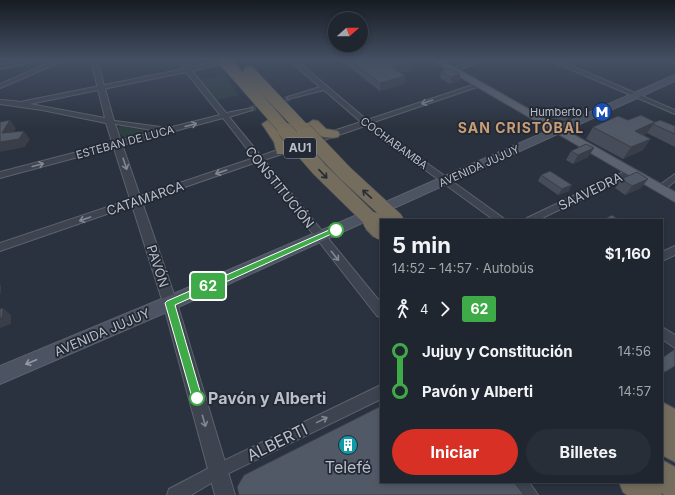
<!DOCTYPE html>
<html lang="es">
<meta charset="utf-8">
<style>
:root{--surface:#20262f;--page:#282e37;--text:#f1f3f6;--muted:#a2a5aa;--line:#3d434b;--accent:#d93025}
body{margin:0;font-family:Inter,sans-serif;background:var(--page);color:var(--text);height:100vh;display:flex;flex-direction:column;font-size:15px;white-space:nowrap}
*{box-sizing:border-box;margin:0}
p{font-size:13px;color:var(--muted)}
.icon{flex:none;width:22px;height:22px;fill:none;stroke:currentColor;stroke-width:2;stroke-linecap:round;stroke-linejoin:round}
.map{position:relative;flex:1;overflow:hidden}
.panel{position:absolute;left:380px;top:219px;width:283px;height:264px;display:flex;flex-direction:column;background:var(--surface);border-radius:0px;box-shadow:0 2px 6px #0003,0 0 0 1px var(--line)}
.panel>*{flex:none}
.badge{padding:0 8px;border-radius:3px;font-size:14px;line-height:26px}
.needle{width:26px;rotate:69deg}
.controls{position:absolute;left:328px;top:12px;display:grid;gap:8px}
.controls a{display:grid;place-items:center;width:40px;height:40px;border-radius:50%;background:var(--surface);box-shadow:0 2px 6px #0003,0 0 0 1px var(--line);font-size:20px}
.map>.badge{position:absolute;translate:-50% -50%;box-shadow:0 0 0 2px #fff}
.legs{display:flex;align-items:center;gap:6px;height:44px;padding:0 12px;font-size:13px}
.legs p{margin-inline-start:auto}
.head{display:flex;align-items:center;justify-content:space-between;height:68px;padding:0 12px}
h1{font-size:22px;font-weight:700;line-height:30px}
.action{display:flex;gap:8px;margin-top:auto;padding:8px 12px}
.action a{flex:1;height:46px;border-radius:24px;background:var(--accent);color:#fff;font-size:16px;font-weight:700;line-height:46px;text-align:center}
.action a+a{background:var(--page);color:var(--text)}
ul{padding:0 12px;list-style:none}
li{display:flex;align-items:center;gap:14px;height:40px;font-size:15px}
li i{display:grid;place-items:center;width:6px;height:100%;margin:0 5px;background:currentColor}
li i::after{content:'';width:10px;height:10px;margin:-5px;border:3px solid;border-radius:50%;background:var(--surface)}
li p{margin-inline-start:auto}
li:first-child i{background:linear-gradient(#0000 50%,currentColor 0)}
li:last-child i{background:linear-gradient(currentColor 50%,#0000 0)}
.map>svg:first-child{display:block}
.green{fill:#2d3f41}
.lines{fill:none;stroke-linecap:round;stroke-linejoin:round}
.minor-tunnel{stroke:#404754;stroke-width:6;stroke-dasharray:6 3;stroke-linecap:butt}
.minor-casing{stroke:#5b626c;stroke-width:2}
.tertiary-casing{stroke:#5b626c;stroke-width:2}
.secondary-casing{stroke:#5b626c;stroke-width:2}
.primary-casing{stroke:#474d58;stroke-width:2}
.motorway-casing{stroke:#484f59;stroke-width:2}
.minor{fill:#3e444f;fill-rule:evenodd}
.tertiary{fill:#3e444f;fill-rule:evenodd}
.secondary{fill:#4c5362;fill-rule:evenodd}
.primary{fill:#5c636f;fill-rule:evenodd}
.motorway{fill:#746c5c;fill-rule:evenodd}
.motorway-bridge-far2-casing{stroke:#484f59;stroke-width:13;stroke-linecap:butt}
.motorway-bridge-far1-casing{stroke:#484f59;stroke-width:16;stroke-linecap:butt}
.motorway-bridge-casing{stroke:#484f59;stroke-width:22;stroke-linecap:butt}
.motorway-bridge-far2{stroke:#746c5c;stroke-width:12}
.motorway-bridge-far1{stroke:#746c5c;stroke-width:15}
.motorway-bridge{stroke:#746c5c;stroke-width:20}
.wall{fill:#464d59}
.shaded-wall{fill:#393e48}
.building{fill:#515967;stroke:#393e48}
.oneway{stroke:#828892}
.oneway2{stroke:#262c36}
.oneway3{stroke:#9499a5}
.line-1{fill:#3fab48;stroke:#fff}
.stop-1-dot{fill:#fff;stroke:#3fab48;stroke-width:2}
.labels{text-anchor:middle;stroke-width:3.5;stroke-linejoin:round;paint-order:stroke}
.far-poi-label{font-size:11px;fill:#babfc9;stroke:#222934;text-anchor:end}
.far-street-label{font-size:11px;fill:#babfc9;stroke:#222934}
.shield{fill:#222934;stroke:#8c929c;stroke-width:1}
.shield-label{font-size:12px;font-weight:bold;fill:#babfc9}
.street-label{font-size:13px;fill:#babfc9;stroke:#222934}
.far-district-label{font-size:14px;font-weight:bold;letter-spacing:1px;fill:#c99e76;stroke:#222934}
.near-stop-label{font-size:16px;font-weight:bold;fill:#babfc9;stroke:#222934;text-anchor:start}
.near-street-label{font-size:16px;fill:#babfc9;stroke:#222934}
.near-poi-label{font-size:16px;fill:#babfc9;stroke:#222934}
</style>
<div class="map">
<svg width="675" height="495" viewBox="0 0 675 495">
<rect width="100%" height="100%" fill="#2a323f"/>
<g class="green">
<path d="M223,75l16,20 -22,5 -17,-20z"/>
<path d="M121,126l25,5 1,1 -23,8 -7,-12z"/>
</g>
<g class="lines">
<path class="minor-tunnel" d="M250,109l40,-11"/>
<defs>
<g id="minor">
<path d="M27,60h15l-42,9v-4z"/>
<path d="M56,60h9l-65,28v-4z"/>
<path d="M177,60h6l6,8 36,-8h13l-46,11 34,42 26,-5v2l-23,7 32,39 27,-10h6v4l-30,10 117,143v14l-4,-1 -120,-154 -257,89v-8l254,-85 -31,-40 -223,60v-6l158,-41 -48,-8 -2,-1v-2l60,8 52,-13 -34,-43 -166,34 -3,-2 3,-2 164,-33z"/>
<path d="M289,60h7l71,60 109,-36h4v2l-109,37 135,97h-12l-129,-94 -41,14h-6v-4l43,-14 -37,-32 -36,9v-2l32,-10z"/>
<path d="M477,60h10l-33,11 -5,-1z"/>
<path d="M549,60h9l117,50v4z"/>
<path d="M671,60h4v3z"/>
<path d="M630,169l4,3 -1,2 -95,46h-13l2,-2z"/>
<path d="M675,174v7l-12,10h-6l-1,-2 1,-2z"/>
<path d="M675,246v9l-13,6v-9z"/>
<path d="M662,327l13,8v13l-13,-9z"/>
<path d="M381,385v14l-158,77 -32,19h-24l2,-6 44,-23z"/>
<path d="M511,482h18l9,13h-18z"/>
</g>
<path id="tertiary" d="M91,60h6l17,61 63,182 58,192h-20l-52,-192 -57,-180 -64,-13 -42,-6v-4l14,1 91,17z"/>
<g id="secondary">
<path d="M675,75v6l-279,126h-8l-2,-3 2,-3z"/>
<path d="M357,215l5,2 2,3 -2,3 -186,85 -176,76v-18l164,-68z"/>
</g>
<path id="primary" d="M431,60h11l233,132v10z"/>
<g id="motorway">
<path d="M268,120c11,3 20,21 21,31l-2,3h-10l-3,-12 -12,-18z"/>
<path d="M313,120l5,1 8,8 12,2 2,3 -2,3c-14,3 -24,-2 -31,-13z"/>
<path d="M662,402l13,7v53l-13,-7z"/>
<path d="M662,460l13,7v28h-11l-3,-3 1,3h-35l-4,-3 -4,-10h43z"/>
</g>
</defs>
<use href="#minor" class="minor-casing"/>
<use href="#tertiary" class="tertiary-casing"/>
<use href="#secondary" class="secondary-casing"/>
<use href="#primary" class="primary-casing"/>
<use href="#motorway" class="motorway-casing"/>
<use href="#minor" class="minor"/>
<use href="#tertiary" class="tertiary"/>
<use href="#secondary" class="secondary"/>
<use href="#primary" class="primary"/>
<use href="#motorway" class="motorway"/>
<defs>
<g id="motorway-bridge-far2">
<path d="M224,60l62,71"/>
<path d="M249,72l56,59"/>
</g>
<g id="motorway-bridge-far1">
<path d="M285,130l34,39 55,54"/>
<path d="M304,130l41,43 51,47"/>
</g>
<path id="motorway-bridge" d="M373,222l8,8"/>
</defs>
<use href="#motorway-bridge-far2" class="motorway-bridge-far2-casing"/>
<use href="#motorway-bridge-far1" class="motorway-bridge-far1-casing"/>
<use href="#motorway-bridge" class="motorway-bridge-casing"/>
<use href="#motorway-bridge-far2" class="motorway-bridge-far2"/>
<use href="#motorway-bridge-far1" class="motorway-bridge-far1"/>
<use href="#motorway-bridge" class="motorway-bridge"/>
</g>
<g class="wall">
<path d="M340,60h71l1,10 -12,3 5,3 -1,8 -24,7z"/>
<path d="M441,71l19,3 -1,7 -9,3 -10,-6z"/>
<path d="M548,111l24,3 -3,6 -3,1 -21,-4z"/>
<path d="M628,120l27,2 20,4v21l-28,-14 -3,2 -1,15 -20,9 -37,-20 7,-12z"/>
<path d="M594,148l-6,9 -15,7 -7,-4 5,-9z"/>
<path d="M541,175l28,16 -11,4 -20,-14z"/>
<path d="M621,179l20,9 -16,7 -10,-7z"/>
<path d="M662,358l13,8 -13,8z"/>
</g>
<g class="shaded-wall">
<path d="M414,62l-2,8 -21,5 1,-8z"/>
<path d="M460,74l-1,7 -9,3 1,-7z"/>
<path d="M405,76l-1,8 -24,7v-8z"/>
<path d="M572,114l-3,6 -3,1 3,-6z"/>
<path d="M10,120l6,8 -8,13 16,-10 6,8 -5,8 -25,5v-10l2,-9z"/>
<path d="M655,122l-8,11 -20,9 8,-11z"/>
<path d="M651,139l-8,11 -20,9 8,-12z"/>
<path d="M594,148l-6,9 -15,7 5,-9z"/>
<path d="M648,179l-7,9 -16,7 7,-9z"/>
<path d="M572,185l-3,6 -11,4 4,-6z"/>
<rect x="0" y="285" width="1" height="8"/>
<path d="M3,308l8,7v9l-11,4v-10z"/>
</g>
<g class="building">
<path d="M350,60h61l3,2 -22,5 13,9 -25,7z"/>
<path d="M450,68l10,6 -9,3 -10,-6z"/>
<path d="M558,107l14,7 -3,1 -21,-4z"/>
<path d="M641,115l14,7 -20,9 16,8 -20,8 -38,-20 25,-11 10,4z"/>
<path d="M10,120l-8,13 22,-2 -5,8 -19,3v-20z"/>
<path d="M660,120l15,6v8l-22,-10 2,-2z"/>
<path d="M586,144l8,4 -16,7 -7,-4z"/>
<path d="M550,171l22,14 -10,4 -21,-14z"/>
<path d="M637,172l11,7 -16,7 -11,-7z"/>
<path d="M612,215l7,5h-16z"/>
<path d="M3,308l-1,9 -2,1v-9z"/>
<path d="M675,349v17l-10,6 -3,-3v-11z"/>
<path d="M381,406v76h133l10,13h-285l-2,-8 7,-12z"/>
</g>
<defs><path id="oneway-shaft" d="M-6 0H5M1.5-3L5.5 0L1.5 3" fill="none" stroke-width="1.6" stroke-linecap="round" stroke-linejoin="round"/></defs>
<g class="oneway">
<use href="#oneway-shaft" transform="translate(427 102) rotate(161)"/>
<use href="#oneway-shaft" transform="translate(191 125) rotate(-15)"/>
<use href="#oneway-shaft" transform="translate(125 164) rotate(72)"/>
<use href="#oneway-shaft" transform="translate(38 165) rotate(-15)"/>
<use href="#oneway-shaft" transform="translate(221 172) rotate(161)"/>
<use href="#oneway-shaft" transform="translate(85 219) rotate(161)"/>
<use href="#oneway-shaft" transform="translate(335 256) rotate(51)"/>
<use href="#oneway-shaft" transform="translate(322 420) rotate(-26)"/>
<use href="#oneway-shaft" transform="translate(204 421) rotate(74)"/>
</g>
<g class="oneway2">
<use href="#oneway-shaft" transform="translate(323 174) rotate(47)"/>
<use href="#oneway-shaft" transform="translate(367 194) rotate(-137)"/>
</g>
<use class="oneway3" href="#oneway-shaft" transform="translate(31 362) rotate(157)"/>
<linearGradient id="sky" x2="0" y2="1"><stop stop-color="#171c23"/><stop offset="0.46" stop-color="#444f63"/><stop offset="1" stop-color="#444f63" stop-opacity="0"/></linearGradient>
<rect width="675" height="130" fill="url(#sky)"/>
<path class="line-1" d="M336,227l3,3 -1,1 -163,74 27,93 -1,3 -4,2 -4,-2 -28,-98 2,-2z"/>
<defs>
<symbol id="metro-disc" viewBox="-11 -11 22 22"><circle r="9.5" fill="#1a4fb4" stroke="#222934"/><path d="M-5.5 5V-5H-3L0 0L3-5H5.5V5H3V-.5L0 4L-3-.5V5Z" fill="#fff"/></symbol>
<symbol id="building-disc" viewBox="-11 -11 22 22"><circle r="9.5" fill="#0f9aa8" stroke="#222934"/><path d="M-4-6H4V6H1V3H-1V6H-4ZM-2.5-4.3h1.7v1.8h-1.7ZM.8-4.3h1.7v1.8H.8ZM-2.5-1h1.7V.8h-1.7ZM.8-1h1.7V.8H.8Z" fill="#fff"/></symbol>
</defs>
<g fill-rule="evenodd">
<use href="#metro-disc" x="591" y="101" width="22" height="22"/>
<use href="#building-disc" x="337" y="434" width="22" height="22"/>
</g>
<g class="stop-1-dot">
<circle cx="336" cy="230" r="7"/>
<circle cx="197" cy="398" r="7"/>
</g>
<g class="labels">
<g class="far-poi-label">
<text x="588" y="116">Humberto I</text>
</g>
<g class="far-street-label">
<text transform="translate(125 142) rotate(-15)" y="4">ESTEBAN DE LUCA</text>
<text transform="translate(394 143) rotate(36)" y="4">COCHABAMBA</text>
<text transform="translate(479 166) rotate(-24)" y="4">AVENIDA JUJUY</text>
</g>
<rect class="shield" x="284" y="138" width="32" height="20" rx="3"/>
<g class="shield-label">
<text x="300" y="152">AU1</text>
</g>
<g class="street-label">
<text transform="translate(280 187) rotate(51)" y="5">CONSTITUCIÓN</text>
<text transform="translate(590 191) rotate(-26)" y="5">SAAVEDRA</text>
<text transform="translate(145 198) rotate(-19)" y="5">CATAMARCA</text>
<text transform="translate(158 266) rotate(72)" y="5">PAVÓN</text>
<text transform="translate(102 332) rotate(-23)" y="5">AVENIDA JUJUY</text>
</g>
<g class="far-district-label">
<text x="521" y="133">SAN CRISTÓBAL</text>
</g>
<g class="near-stop-label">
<text x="208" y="404">Pavón y Alberti</text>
</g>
<g class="near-street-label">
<text transform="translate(277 442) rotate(-26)" y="6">ALBERTI</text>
</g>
<g class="near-poi-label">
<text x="348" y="473">Telefé</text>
</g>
</g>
</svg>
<div class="controls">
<a><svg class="needle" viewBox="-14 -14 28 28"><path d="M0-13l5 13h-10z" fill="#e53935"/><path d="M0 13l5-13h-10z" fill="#a2a5aa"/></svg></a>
</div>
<b class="badge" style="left:208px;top:286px;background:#3fab48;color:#fff">62</b>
<section class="panel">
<div class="head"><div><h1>5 min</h1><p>14:52 – 14:57 · Autobús</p></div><b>$1,160</b></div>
<div class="legs"><svg class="icon" aria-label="walk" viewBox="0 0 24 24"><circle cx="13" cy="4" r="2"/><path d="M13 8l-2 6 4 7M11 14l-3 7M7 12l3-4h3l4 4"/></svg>4<svg class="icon" aria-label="forward" viewBox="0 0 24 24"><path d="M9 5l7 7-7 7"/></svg><b class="badge" style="background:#3fab48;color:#fff">62</b></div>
<ul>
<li><i style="color:#3fab48"></i><b>Jujuy y Constitución</b><p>14:56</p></li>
<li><i style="color:#3fab48"></i><b>Pavón y Alberti</b><p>14:57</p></li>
</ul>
<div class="action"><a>Iniciar</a><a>Billetes</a></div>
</section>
</div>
